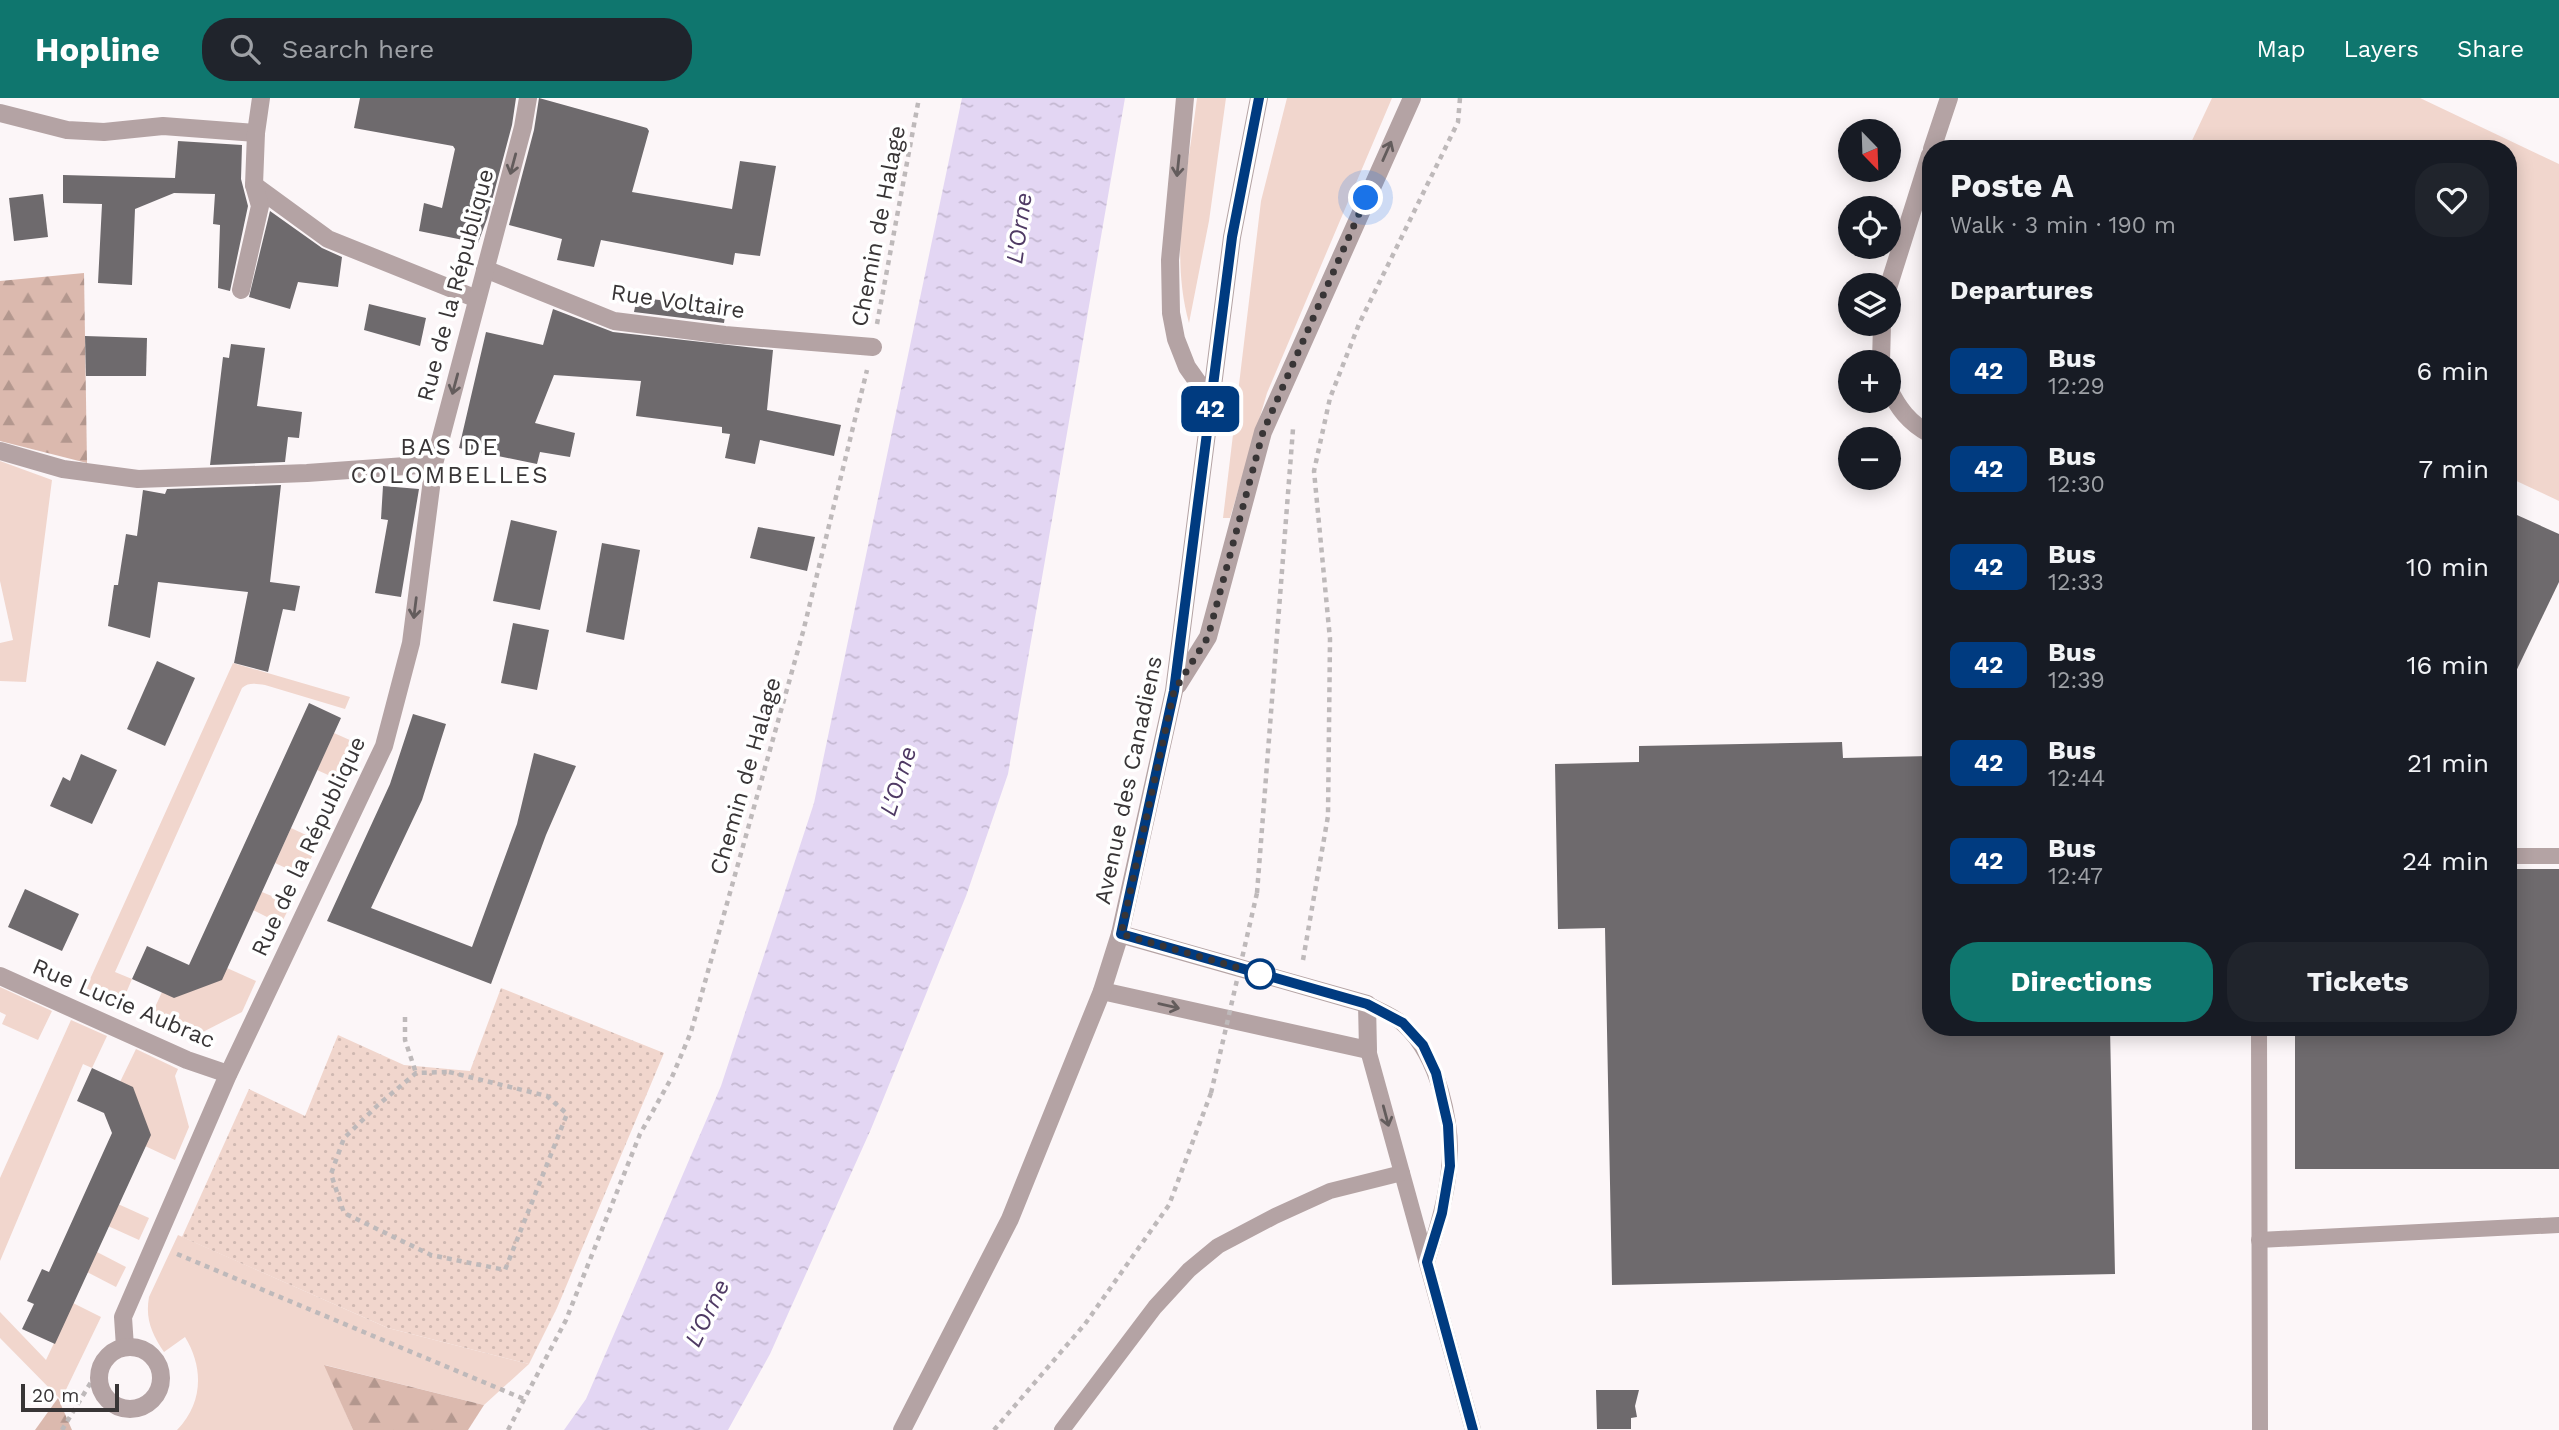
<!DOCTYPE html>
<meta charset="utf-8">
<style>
:root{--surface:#171b24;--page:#20242c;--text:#f1f3f6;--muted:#9ea1a6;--accent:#0f766e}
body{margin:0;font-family:"Work Sans",sans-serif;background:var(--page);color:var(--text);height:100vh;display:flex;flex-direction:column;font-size:26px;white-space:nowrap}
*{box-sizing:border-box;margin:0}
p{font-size:23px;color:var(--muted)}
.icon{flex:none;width:38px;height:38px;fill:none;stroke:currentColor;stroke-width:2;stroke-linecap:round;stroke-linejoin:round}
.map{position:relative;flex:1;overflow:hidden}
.details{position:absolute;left:1922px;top:42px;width:595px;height:896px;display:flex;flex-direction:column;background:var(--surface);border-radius:28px;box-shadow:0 4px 18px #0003}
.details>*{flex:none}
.badge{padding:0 14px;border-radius:10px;font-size:24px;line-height:46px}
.needle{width:46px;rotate:157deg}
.tools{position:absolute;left:1838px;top:21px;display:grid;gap:14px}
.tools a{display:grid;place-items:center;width:63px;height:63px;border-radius:50%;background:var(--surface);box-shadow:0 4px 18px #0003;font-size:35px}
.scale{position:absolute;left:21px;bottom:18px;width:98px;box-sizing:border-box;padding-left:7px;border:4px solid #383536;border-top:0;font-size:19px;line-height:24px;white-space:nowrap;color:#383536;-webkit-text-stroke:5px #fff;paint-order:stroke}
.you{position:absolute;width:35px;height:35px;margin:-18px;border:5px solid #fff;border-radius:50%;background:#1a73e8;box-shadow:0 0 0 10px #1a73e833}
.map>.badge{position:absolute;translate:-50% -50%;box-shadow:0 0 0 4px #fff}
h2{padding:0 28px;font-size:26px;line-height:63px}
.round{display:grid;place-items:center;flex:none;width:74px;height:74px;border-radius:28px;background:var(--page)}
.headline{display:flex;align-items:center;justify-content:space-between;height:119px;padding:0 28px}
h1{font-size:33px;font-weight:700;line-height:52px}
.button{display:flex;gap:14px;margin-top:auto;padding:14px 28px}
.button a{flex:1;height:80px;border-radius:28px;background:var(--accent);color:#fff;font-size:28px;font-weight:700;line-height:80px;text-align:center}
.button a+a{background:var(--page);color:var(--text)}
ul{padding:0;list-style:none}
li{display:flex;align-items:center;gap:21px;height:98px;padding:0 28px}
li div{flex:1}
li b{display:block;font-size:26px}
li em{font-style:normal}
li .badge{min-width:77px;font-weight:700;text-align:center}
header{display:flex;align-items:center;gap:42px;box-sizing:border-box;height:98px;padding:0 35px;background:var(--accent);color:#fff}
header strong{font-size:33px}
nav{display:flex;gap:38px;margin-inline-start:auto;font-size:24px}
.search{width:490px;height:63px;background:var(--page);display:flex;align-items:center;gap:18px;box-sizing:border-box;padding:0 24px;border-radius:28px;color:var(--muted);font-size:26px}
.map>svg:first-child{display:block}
.grass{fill:#f1d6cd}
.forest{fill:url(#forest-firs)}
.garden{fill:url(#garden-dots)}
.water{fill:url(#water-ripples)}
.building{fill:#6e6a6d}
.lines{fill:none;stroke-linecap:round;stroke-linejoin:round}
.path{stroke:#beb9ba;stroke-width:4.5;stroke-dasharray:5 5;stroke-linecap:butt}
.service{stroke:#b4a3a4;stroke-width:16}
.pedestrian{stroke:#b4a3a4;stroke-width:18}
.minor{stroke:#b4a3a4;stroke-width:18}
.tertiary{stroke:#b4a3a4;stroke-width:18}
.path-bridge{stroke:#beb9ba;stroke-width:4.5;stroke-dasharray:5 5;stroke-linecap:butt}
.oneway{stroke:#635c5c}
.line-casing{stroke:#fff;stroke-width:16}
.line{stroke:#003b80;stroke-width:10}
.walk{stroke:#383536;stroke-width:7;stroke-dasharray:0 12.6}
.stop-dot{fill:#fff;stroke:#003b80;stroke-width:3.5}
.labels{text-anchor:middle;stroke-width:7;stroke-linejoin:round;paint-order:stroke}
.street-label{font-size:23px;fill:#383536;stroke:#fff}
.water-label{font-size:24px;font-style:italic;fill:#4f3a64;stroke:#fff}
.neighbourhood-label{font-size:24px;letter-spacing:2px;fill:#383536;stroke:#fff}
</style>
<header>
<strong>Hopline</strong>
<div class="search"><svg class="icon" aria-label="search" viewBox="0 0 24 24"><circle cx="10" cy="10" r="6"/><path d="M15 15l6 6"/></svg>Search here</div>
<nav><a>Map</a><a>Layers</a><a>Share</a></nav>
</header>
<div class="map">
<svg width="2559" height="1332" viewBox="0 0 2559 1332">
<defs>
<pattern id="forest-firs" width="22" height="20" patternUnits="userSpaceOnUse" patternTransform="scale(1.75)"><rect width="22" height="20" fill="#dbb9ae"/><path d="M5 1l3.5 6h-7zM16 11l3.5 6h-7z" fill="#b3978e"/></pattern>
<pattern id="garden-dots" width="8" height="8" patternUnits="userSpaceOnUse" patternTransform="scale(1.75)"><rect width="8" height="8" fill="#f1d6cd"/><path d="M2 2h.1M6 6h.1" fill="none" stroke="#cfb8b1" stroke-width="1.8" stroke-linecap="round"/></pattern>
<pattern id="water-ripples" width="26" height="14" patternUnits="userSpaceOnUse" patternTransform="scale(1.75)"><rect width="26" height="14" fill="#e3d6f3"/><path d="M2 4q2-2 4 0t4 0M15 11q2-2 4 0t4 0" fill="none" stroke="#c4b8d1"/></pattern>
</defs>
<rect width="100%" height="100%" fill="#fcf6f8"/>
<g class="grass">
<path d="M1197,0h29l-17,123 -20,102c-20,-72 -1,-152 8,-225z"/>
<path d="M1287,0h105l-125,295 -37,125h-7l38,-317z"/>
<path d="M2212,0h208l139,66v337l-51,-24v-328h-320z"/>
<path d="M0,363l52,19 -26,202 -26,-1v-38l13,-3 -13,-59z"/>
<path d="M233,565l117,34 -5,12 -80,-24c-9,-1 -16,-3 -23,3l-127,284 17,7 -11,26 -35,-17z"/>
<path d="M334,635l27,12 -15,38 -29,-13z"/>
<path d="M291,730l28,13 -16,35 -28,-13z"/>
<path d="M262,794l29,12 -10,20 -28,-14z"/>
<path d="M227,870l29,13 -14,31 -49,25 -43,-19 12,-26z"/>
<path d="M0,889l52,24 -14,29 -36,-16 4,-9 -6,-3z"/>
<path d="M71,922l36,16 -15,32 -9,-4 -83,197v-83z"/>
<path d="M136,951l42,20 -3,7 14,51 -14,33 -30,-14 -25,-64z"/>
<path d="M118,1106l31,14 -10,22 -31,-14z"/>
<path d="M178,1137l210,93 141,36 -45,41 -159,-40 28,65h-176c26,-27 27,-62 8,-93l-21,15c-12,-18 -19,-33 -15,-55z"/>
<path d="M97,1154l29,15 -10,20 -29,-15z"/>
<path d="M73,1205l28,14 -40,83 -61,-62v-26l46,48z"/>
</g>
<g class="forest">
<path d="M84,175l3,190 -87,-22v-160z"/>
<path d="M324,1267l160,40 -16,25h-115z"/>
<path d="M58,1300l14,32h-37z"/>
</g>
<path class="garden" d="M501,890l163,65 -107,255 -28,56 -141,-36 -206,-91 67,-148 56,27 33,-81 66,30 66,6z"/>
<path class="water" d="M962,0h163l-117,676 -42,122 -95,233 -101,225 -42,76h-164l22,-31 135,-313 93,-283z"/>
<g class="building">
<path d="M360,0h156l-4,27 -25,94 -9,24 -59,-12 5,-28 18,5 13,-59 -2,-3 -99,-18z"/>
<path d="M539,0l108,30 2,3 -17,61 100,17 8,-48 36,5 -16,90 -25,-3 -2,12 -132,-25 -7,27 -37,-7 5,-21 -53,-14 25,-95z"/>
<path d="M178,43l64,4 -1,34 7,27 -18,85 -12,-3 2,-63 -7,-1 2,-30 -41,-1 -39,16 -3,76 -34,-2 4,-79 -39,-1v-28l112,3z"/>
<path d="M43,96l5,43 -34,4 -5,-43z"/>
<path d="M270,113l52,37 20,9 -4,30 -40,-5 -8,27 -41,-12z"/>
<path d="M637,199l89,12 -2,14 -90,-11z"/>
<path d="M369,206l57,14 -6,28 -56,-16z"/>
<path d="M553,211l60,23 160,18 -6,60 74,15 -7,31 -74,-16 -5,24 -30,-6 5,-24 -8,-1v-6l-86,-11 5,-35 -87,-6 -19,48 40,10 -5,24 -30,-5 -3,12 -78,-16 27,-116 57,13z"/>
<path d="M85,238l62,2 -1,38h-60z"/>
<path d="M231,246l34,4 -8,58 45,6 -3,26 -11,-1 -3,25 -75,3 13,-108 6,1z"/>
<path d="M281,387l-11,97 30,4 -5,25 -12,-2 -15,63 -34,-9 14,-71 -90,-10 -8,56 -42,-12 6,-41h4l8,-51 11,2 6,-46 22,4 2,-5z"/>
<path d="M383,388l36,3 -18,108 -26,-4 13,-73 -7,-1z"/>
<path d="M2508,413l51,23v48l-51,106z"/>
<path d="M511,422l46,11 -17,79 -47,-9z"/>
<path d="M758,429l57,10 -8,34 -57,-13z"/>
<path d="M602,445l38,7 -16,90 -38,-8z"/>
<path d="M513,525l36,7 -12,60 -36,-7z"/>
<path d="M157,563l38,17 -30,68 -38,-17z"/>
<path d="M309,605l32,15 -119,262 -48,18 -42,-19 15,-33 42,19z"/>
<path d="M413,616l33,10 -24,76 -51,108 101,39 45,-123 17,-71 42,13 -30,69 -55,149 -164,-63 63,-137z"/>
<path d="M1842,644l1,16 87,-2v271h180l5,247 -503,11 -7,-357 -47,1 -3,-165 84,-2v-16z"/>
<path d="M81,656l36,16 -25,54 -42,-18 13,-29 7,4z"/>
<path d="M2508,771h51v300h-264v-142h213z"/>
<path d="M25,791l54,25 -17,37 -54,-24z"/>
<path d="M92,970l41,19 18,48 -96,209 -33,-15 12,-25 -7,-3 15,-32 7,3 63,-139 -8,-20 -27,-12z"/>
<path d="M1596,1292h43l-4,16 2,11 -6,1v11h-34z"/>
</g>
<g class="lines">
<g class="path">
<path d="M877,226l42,-226"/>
<path d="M1257,795l36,-464"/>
<path d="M1303,862l25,-144 2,-177 -16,-168 16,-73 29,-74 99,-202 2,-24"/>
<path d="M405,919v23l11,33"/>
<path d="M449,974l98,24 20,18 -62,156 -74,-15 -87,-42 -13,-39 13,-36 34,-33 38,-32z"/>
<path d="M177,1156l347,145"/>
<path d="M62,1332l40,-66"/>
<path d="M508,1332l58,-110 74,-186 32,-57 19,-45 112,-400 64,-262"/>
<path d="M994,1332l91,-106 84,-119 42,-112"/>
</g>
<g class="service">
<path d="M2508,758h51"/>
<path d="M1367,906c12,6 28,12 37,21 34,31 50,99 45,144 -3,32 -13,62 -22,93"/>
<path d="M2259,929l1,403"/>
<path d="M1368,952l105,380"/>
<path d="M2259,1142l300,-15"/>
<path d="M1062,1332l93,-123 34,-37 29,-24 57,-30 55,-25 72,-18"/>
</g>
<path class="pedestrian" d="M254,87l74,54 149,60"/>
<g class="minor">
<path d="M0,15l67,17 37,2 59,-6 93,7"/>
<path d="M1932,51l17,-51"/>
<path d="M485,171l129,52 111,14 148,12"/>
<path d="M1888,190l42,-133"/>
<path d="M241,192l19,-84 -6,-21 2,-52 5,-35"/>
<path d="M1881,264l1,-38"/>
<path d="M1888,289c10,21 21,36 42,47"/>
<path d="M0,353l63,18 75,10 169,-6 127,-9"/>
<path d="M0,878l187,84 41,14"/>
<path d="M1102,893l266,59 -1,-46 -247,-70"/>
<path d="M125,1249l-2,-30 104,-240 157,-331 27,-103 23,-179 89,-337 5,-29"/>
<circle cx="130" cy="1280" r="31"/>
</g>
<g class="tertiary">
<path d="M1185,0l-15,162 1,53 5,26 11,28 24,34"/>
<path d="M1178,587l30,-48 55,-205 149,-334"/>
<path d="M902,1332l108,-211 92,-228 18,-57 54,-243 58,-454 27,-139"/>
</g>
<path class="path-bridge" d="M1211,995l46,-200"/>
</g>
<defs><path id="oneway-shaft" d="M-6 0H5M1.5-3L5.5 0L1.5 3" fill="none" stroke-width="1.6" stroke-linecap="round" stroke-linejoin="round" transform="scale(1.75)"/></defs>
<g class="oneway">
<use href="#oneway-shaft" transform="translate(1387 53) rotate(-66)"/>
<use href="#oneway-shaft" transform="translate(513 66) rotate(105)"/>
<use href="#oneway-shaft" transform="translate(1178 68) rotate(96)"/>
<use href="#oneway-shaft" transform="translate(455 286) rotate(105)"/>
<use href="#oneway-shaft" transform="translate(415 510) rotate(97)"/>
<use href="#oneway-shaft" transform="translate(1169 908) rotate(13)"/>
<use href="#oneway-shaft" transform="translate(1386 1018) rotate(75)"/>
</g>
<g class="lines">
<defs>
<path id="line" d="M1259,0l-27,139 -58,454 -53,243 246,70 36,19 20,22 13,28 12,52 2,41 -8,47 -15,49 46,168"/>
</defs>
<use href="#line" class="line-casing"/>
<use href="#line" class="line"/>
<path class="walk" d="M1260,876l-139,-40 53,-243 34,-54 55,-205 103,-234"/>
</g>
<circle class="stop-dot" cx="1260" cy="876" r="14"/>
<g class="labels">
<g class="street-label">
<text transform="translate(878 128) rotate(-79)" y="8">Chemin de Halage</text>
<text transform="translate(455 187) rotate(-75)" y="8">Rue de la République</text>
<text transform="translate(678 203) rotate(8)" y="8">Rue Voltaire</text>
<text transform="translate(745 678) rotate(-74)" y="8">Chemin de Halage</text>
<text transform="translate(1128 682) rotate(-78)" y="8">Avenue des Canadiens</text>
<text transform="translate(308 748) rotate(-65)" y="8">Rue de la République</text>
<text transform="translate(124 905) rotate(23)" y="8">Rue Lucie Aubrac</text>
</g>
<g class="water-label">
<text transform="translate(1019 130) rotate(-82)" y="8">L'Orne</text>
<text transform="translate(898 683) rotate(-72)" y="8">L'Orne</text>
<text transform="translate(707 1215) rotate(-64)" y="8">L'Orne</text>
</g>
<g class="neighbourhood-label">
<text x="450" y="357">BAS DE<tspan x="450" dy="28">COLOMBELLES</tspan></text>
</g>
</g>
</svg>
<div class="tools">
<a><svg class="needle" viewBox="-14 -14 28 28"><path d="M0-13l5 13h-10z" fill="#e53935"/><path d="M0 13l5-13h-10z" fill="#9ea1a6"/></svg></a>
<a><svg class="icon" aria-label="locate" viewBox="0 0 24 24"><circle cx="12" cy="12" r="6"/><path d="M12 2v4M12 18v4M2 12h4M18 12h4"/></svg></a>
<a><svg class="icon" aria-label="layers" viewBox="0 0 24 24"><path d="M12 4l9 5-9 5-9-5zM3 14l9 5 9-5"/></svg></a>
<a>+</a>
<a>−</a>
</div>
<div class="scale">20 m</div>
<div class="you" style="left:1366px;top:100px"></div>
<b class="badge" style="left:1210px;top:311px;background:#003b80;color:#fff">42</b>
<section class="details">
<div class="headline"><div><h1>Poste A</h1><p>Walk · 3 min · 190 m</p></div><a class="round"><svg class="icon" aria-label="heart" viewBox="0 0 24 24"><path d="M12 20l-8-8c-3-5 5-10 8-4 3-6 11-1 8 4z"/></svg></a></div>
<h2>Departures</h2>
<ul>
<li><span class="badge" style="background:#003b80;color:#fff">42</span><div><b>Bus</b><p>12:29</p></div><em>6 min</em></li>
<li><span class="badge" style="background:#003b80;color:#fff">42</span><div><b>Bus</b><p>12:30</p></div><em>7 min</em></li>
<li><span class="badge" style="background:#003b80;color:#fff">42</span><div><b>Bus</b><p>12:33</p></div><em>10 min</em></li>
<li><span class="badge" style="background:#003b80;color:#fff">42</span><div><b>Bus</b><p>12:39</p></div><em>16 min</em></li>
<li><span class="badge" style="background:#003b80;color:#fff">42</span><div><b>Bus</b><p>12:44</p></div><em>21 min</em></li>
<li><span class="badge" style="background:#003b80;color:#fff">42</span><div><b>Bus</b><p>12:47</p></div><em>24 min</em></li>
</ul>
<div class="button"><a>Directions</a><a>Tickets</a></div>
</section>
</div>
